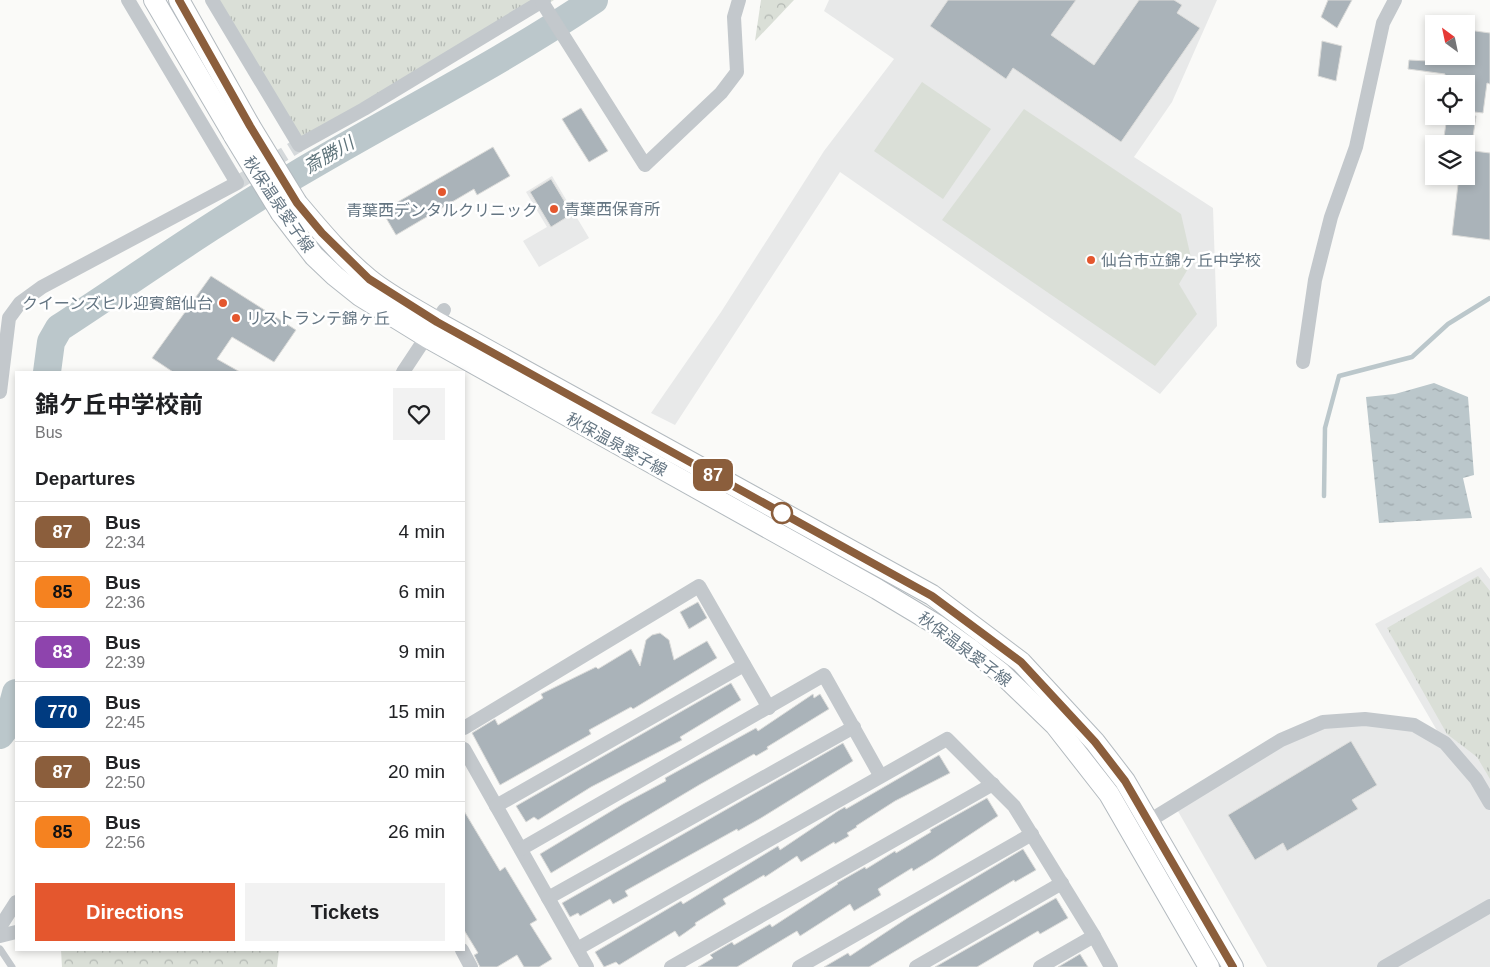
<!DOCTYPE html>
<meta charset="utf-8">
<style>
:root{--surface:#fff;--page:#f2f2f2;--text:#202124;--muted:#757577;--line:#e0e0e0;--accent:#e4572e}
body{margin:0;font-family:Arial,"Noto Sans JP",sans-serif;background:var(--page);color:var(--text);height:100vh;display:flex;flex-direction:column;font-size:19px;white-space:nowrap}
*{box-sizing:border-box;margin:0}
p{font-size:16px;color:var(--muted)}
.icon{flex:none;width:28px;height:28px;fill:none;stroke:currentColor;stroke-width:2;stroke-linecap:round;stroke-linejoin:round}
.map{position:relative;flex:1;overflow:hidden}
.details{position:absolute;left:15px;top:371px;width:450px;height:580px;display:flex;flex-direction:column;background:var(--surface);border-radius:0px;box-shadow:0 2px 8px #0003}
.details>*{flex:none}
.badge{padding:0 10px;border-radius:8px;font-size:18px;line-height:32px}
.needle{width:32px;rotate:327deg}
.buttons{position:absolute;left:1425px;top:15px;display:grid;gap:10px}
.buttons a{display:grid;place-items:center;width:50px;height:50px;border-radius:0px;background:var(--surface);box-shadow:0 2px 8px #0003;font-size:25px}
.map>.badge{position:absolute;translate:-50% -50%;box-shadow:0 0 0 2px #fff}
h2{padding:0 20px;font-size:19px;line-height:45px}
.round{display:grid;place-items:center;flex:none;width:52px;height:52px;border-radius:0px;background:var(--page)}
.head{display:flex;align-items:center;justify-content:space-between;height:85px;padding:0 20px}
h1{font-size:24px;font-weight:700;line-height:38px}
.cta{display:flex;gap:10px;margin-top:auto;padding:10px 20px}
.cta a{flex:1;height:58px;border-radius:0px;background:var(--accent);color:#fff;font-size:20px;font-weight:700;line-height:58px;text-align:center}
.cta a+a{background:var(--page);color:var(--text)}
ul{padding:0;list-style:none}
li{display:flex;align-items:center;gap:15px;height:60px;padding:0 20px;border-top:1px solid var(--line)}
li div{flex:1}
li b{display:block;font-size:19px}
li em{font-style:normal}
li .badge{min-width:55px;font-weight:700;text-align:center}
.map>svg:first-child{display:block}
.built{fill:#e8e9e9}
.grass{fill:url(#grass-tufts)}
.forest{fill:url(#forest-crowns)}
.pitch{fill:#dadfd7}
.water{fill:url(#water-ripples)}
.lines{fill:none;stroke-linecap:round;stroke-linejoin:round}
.stream{stroke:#bbc7cb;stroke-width:4.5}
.river{stroke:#bbc7cb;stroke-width:28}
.building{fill:#aab3b9;stroke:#dcdcda}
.minor-tunnel{stroke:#d5d9db;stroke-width:14;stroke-dasharray:14 7;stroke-linecap:butt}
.secondary-casing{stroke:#b3babf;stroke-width:22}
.service{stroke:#c3c8cc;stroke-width:7}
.minor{stroke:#c3c8cc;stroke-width:14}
.secondary{stroke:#fff;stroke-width:20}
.secondary-bridge-casing{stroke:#b3babf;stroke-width:22;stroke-linecap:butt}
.secondary-bridge{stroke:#fff;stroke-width:20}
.line-casing{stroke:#fff;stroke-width:11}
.line{stroke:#8b5e3c;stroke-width:8}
.poi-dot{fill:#e4572e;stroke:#fff;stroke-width:2}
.stop-dot{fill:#fff;stroke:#8b5e3c;stroke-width:2.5}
.labels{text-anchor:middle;stroke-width:5;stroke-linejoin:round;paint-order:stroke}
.street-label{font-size:16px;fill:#657683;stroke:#fff}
.poi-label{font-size:16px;fill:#657683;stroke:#fff;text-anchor:start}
.water-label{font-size:18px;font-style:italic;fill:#60757c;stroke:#fff}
</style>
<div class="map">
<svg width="1490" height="967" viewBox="0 0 1490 967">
<defs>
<pattern id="grass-tufts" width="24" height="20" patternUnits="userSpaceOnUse" patternTransform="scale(1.25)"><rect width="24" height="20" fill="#dadfd7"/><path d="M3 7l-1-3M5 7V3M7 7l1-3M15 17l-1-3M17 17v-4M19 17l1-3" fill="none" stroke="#b4b9b4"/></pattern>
<pattern id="forest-crowns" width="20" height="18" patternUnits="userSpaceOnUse" patternTransform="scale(1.25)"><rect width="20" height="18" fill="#dadfd7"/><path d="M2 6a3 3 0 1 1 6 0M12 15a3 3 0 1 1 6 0" fill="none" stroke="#b4b9b4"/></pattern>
<pattern id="water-ripples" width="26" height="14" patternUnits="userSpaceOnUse" patternTransform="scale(1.25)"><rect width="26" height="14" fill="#bbc7cb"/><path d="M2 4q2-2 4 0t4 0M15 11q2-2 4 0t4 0" fill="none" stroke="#9ca6aa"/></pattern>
</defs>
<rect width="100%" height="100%" fill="#fafaf8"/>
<g class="built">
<path d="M829,0h388l-45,102 -38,55 79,51 4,118 -57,68 -320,-222 -165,253 -24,-12 70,-101 103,-161 70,-92 -70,-48z"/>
<path d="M552,176l37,62 -50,29 -16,-26 24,-14 -21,-35z"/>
<path d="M1481,567l9,12v388h-223l-92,-161 148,-84 42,-3 74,15 -64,-110z"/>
</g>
<g class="grass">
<path d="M212,0h342l-42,27 -213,118z"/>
<path d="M1478,576l12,15v188l-13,-22 -30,-23 -60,-106z"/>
</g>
<g class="forest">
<path d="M761,0h33l-39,41z"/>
<path d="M61,950h218l-2,17h-215z"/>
</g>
<g class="pitch">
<path d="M922,82l69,47 -48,70 -69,-48z"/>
<path d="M1024,109l157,105 11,48 -13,22 18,30 -42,52 -213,-146z"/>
</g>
<path class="water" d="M1434,383l34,14 6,78 -11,3 9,40 -93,5 -13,-126 29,-3z"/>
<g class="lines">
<path class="stream" d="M1324,496l1,-68 14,-52 73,-19 36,-33 42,-26"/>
<g class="river">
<path d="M47,372l4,-30 8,-14c78,-51 154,-105 235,-152 99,-59 204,-111 300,-176"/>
<path d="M0,735l7,-9 9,-33"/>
</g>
</g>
<g class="building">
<path d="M948,0h128l-25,35 43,30 45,-65h35l8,5 -5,8 23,15 -79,114 -108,-74 -7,11 -76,-53z"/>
<path d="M1328,0h24l-15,28 -16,-11z"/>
<path d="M1468,30l22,3v51l-3,-1 -4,30 -17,-2v-27h-22l1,-10 -37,-5 1,-9 38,2 1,-6h18z"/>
<path d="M1322,41l20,5 -6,35 -18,-5z"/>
<path d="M581,108l27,43 -19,11 -27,-43z"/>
<path d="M1447,116h29l-4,28h-29z"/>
<path d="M493,147l17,29 -33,19 -3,-6 -78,46 -14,-24z"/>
<path d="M1466,150l24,3v87l-38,-5 7,-59h7z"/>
<path d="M551,179l21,35 -21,13 -21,-35z"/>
<path d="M211,276l85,54 -22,32 -42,-25 -15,22 23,13h-67l-21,-14z"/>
<path d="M698,602l9,16 -18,11 -9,-17z"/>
<path d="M660,633l9,7 5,20 33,-19 10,17 -84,51 -2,-2 -42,23 2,4 -91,51 -28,-52 23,-14 3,6 45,-27 -2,-4 55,-27 2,2 33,-20 9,17 6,-26 6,-5z"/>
<path d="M731,683l10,17 -61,37 2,3 -91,47 -53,33 -4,-3 -8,5 -10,-16z"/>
<path d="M813,694l1,4 6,-4 9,15 -62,38 1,2 -12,7 -2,-2 -55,31 -148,88 -11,-19 83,-50 43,-23 -1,-3 91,-50 2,3z"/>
<path d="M1351,741l26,44 -25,15 6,9 -71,42 -4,-8 -28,17 -27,-45z"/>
<path d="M843,743l10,18 -92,57 -23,13 -1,-2 -112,62 3,5 -15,8 -3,-5 -30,17 -2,-3 -8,4 -8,-14z"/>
<path d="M939,755l11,18 -55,28 -39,25 1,1 -10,6 2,3 -14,8 -1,-2 -33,20 -4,-6 -32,21 -1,-2 -41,24 3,5 -31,19 1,2 -17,12 -4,-6 -56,34 -3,-3 -12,5 -9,-15 86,-51 2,3 95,-58 2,4 58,-39 7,-4 1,2z"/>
<path d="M987,798l11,18 -65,43 -20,12 -1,-3 -34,21 3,6 -27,16 -4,-7 -50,32 -3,-5 -60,36h-39l15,-9 -3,-3 22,-13 2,3 36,-21 2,3 66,-43 -1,-1 28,-16 1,2 29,-18 1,2 35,-21 -1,-2z"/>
<path d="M464,811l36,60 5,-4 32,53 -7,4 22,35 -13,8h-15l-7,-12 -20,12h-17l-6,-12 4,-2 -14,-23z"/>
<path d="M1023,849l13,21 -21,12 -1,-2 -145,87h-45l24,-14 2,3 59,-39z"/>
<path d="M1056,898l12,20 -28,16 -2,-3 -61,36h-42z"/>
<path d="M1080,954l8,13h-30z"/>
</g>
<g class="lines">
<path class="minor-tunnel" d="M237,183l62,-38"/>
<defs>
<g id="secondary">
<path d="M154,0l80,136"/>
<path d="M179,0l71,126"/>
<path d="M297,203c22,26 45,54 72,76 21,17 45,29 68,43l495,273 89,67 74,80 30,39 108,186"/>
<path d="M281,213l33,43 21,20 25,20 68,42 449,251 60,36 32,23 32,25 54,52 54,69 100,173"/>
</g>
</defs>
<use href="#secondary" class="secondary-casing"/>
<path class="service" d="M0,949l12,18"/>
<g class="minor">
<path d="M212,0l87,145 65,-36 180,-109"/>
<path d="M542,2l103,163 76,-72 16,-21 -3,-55 5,-17"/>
<path d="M1303,362l12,-82 16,-63 25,-70 27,-124 12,-23"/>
<path d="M403,372l41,-62"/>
<path d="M0,392l9,-74 11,-15 22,-16 195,-104 -109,-183"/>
<path d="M464,728l235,-142 70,122"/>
<path d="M464,749l123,218"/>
<path d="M496,806l248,-141"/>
<path d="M1149,821l132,-81 42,-18 42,-3 49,6 31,18 31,36 14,24"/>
<path d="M521,849l303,-174 56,100"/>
<path d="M548,898l306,-171"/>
<path d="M0,927l16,-25"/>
<path d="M0,936l16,-4"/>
<path d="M577,949l370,-210 67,67 80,130 17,31"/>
<path d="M462,950l9,17"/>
<path d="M671,967l322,-183"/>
<path d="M799,967l233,-133"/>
<path d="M916,967l146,-84"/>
<path d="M1040,967l54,-31"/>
<path d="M1384,967l106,-61"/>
</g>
<use href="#secondary" class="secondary"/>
<defs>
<g id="secondary-bridge">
<path d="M250,126l47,77"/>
<path d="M234,136l47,77"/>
</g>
</defs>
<use href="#secondary-bridge" class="secondary-bridge-casing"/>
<use href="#secondary-bridge" class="secondary-bridge"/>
</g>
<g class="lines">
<defs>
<path id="line" d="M179,0l71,126 47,77 25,30 47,46 68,43 495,274 89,66 74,80 30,39 108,186"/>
</defs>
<use href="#line" class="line-casing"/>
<use href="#line" class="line"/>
</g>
<g class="poi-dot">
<circle cx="442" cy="192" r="5"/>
<circle cx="554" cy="209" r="5"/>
<circle cx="1091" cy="260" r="5"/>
<circle cx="223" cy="303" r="5"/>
<circle cx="236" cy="318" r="5"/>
</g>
<circle class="stop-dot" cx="782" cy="513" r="10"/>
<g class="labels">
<g class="street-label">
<text transform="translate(279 204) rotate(56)" y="6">秋保温泉愛子線</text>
<text transform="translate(617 444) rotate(29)" y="6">秋保温泉愛子線</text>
<text transform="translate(965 649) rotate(37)" y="6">秋保温泉愛子線</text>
</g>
<g class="poi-label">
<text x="564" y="215">青葉西保育所</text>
<text x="442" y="216" text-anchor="middle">青葉西デンタルクリニック</text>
<text x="1101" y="266">仙台市立錦ヶ丘中学校</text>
<text x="213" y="309" text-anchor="end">クイーンズヒル迎賓館仙台</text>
<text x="246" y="324">リストランテ錦ヶ丘</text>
</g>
<g class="water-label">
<text transform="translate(329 155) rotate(-30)" y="6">斎勝川</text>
</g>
</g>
</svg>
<div class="buttons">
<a><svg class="needle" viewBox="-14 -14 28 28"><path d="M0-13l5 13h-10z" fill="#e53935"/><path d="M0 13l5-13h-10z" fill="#757577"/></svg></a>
<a><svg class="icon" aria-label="locate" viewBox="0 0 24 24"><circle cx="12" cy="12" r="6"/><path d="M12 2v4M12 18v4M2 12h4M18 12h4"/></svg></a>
<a><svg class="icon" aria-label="layers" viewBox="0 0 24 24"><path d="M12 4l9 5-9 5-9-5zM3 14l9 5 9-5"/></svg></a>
</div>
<b class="badge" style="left:713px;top:475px;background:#8b5e3c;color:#fff">87</b>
<section class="details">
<div class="head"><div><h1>錦ケ丘中学校前</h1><p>Bus</p></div><a class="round"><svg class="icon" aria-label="heart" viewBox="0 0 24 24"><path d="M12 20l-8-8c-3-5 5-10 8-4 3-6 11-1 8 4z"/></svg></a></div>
<h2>Departures</h2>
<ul>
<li><span class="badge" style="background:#8b5e3c;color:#fff">87</span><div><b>Bus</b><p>22:34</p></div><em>4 min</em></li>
<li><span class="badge" style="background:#f58220;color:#111">85</span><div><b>Bus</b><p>22:36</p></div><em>6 min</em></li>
<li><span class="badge" style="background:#8e44ad;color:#fff">83</span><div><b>Bus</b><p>22:39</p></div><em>9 min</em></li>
<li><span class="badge" style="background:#003b80;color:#fff">770</span><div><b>Bus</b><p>22:45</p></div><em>15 min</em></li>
<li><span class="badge" style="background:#8b5e3c;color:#fff">87</span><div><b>Bus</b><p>22:50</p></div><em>20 min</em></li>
<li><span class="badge" style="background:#f58220;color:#111">85</span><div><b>Bus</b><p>22:56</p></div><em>26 min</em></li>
</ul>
<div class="cta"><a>Directions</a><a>Tickets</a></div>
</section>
</div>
